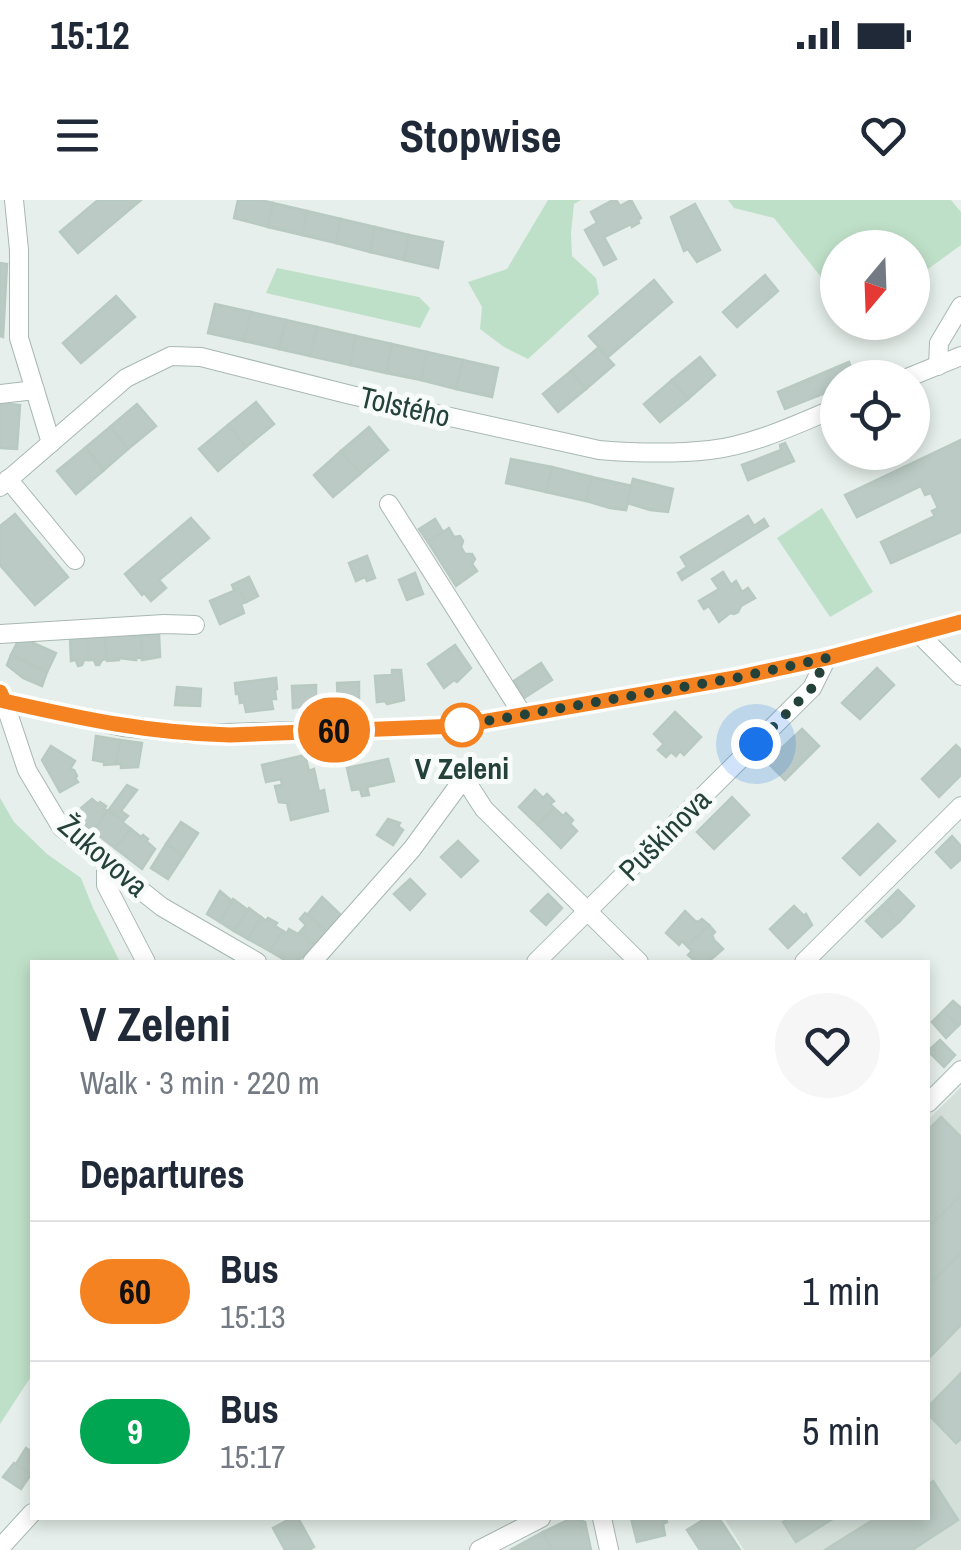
<!DOCTYPE html>
<meta charset="utf-8">
<style>
:root{--surface:#fff;--page:#f6f6f7;--text:#1f2937;--muted:#747a83;--line:#e0e1e3}
body{margin:0;font-family:"Archivo Narrow",sans-serif;background:var(--page);color:var(--text);height:100vh;display:flex;flex-direction:column;font-size:38px;white-space:nowrap}
*{box-sizing:border-box;margin:0}
p{font-size:32px;color:var(--muted)}
.icon{flex:none;width:55px;height:55px;fill:none;stroke:currentColor;stroke-width:2;stroke-linecap:round;stroke-linejoin:round}
.map{position:relative;flex:1;overflow:hidden}
.panel{position:absolute;left:30px;top:760px;width:900px;height:560px;display:flex;flex-direction:column;background:var(--surface);border-radius:0px;box-shadow:0 5px 15px #0003}
.panel>*{flex:none}
.badge{padding:0 20px;border-radius:32px;font-size:35px;line-height:65px}
.needle{width:65px;rotate:199deg}
.controls{position:absolute;left:820px;top:30px;display:grid;gap:20px}
.controls a{display:grid;place-items:center;width:110px;height:110px;border-radius:50%;background:var(--surface);box-shadow:0 5px 15px #0003;font-size:50px}
.you{position:absolute;width:50px;height:50px;margin:-25px;border:8px solid #fff;border-radius:50%;background:#1a73e8;box-shadow:0 0 0 15px #1a73e833}
.map>.badge{position:absolute;translate:-50% -50%;box-shadow:0 0 0 5px #fff}
h2{padding:0 50px;font-size:38px;line-height:90px}
.round{display:grid;place-items:center;flex:none;width:105px;height:105px;border-radius:52px;background:var(--page)}
.head{display:flex;align-items:center;justify-content:space-between;height:170px;padding:0 50px}
h1{font-size:48px;font-weight:800;line-height:75px}
ul{padding:0;list-style:none}
li{display:flex;align-items:center;gap:30px;height:140px;padding:0 50px;border-top:2px solid var(--line)}
li div{flex:1}
li b{display:block;font-size:38px}
li em{font-style:normal}
li .badge{min-width:110px;font-weight:700;text-align:center}
.status{display:flex;justify-content:space-between;align-items:center;height:70px;padding:0 50px;background:var(--surface);direction:ltr}
.status svg{height:28px;fill:currentColor}
header{display:flex;justify-content:space-between;align-items:center;height:130px;padding:0 50px;background:var(--surface);font-size:45px;font-weight:800}
.map>svg:first-child{display:block}
.built{fill:#d4dfda}
.green{fill:#bfe0c8}
.building{fill:#bbcac4;stroke:#b8c9c2;stroke-width:2.5}
.lines{fill:none;stroke-linecap:round;stroke-linejoin:round}
.minor-casing{stroke:#a8b8b2;stroke-width:20}
.minor{stroke:#fff;stroke-width:18}
.line-casing{stroke:#fff;stroke-width:22}
.line{stroke:#f58220;stroke-width:15}
.walk{stroke:#24423a;stroke-width:10;stroke-dasharray:0 18}
.stop-dot{fill:#fff;stroke:#f58220;stroke-width:5}
.labels{text-anchor:middle;stroke-width:10;stroke-linejoin:round;paint-order:stroke}
.street-label{font-size:30px;fill:#24423a;stroke:#f7fbf9}
.stop-label{font-size:30px;font-weight:bold;fill:#24423a;stroke:#f7fbf9}
</style>
<div class="status"><b>15:12</b><svg viewBox="0 0 49 12"><path d="M0 12V9h3v3zM5 12V6h3v6zM10 12V3h3v9zM15 12V0h3v12zM26 1h20v11H26zM47 4h2v5h-2z"/></svg></div>
<header><svg class="icon" aria-label="menu" viewBox="0 0 24 24"><path d="M4 6h16M4 12h16M4 18h16"/></svg>Stopwise<svg class="icon" aria-label="heart" viewBox="0 0 24 24"><path d="M12 20l-8-8c-3-5 5-10 8-4 3-6 11-1 8 4z"/></svg></header>
<div class="map">
<svg width="961" height="1350" viewBox="0 0 961 1350">
<rect width="100%" height="100%" fill="#e6efeb"/>
<path class="built" d="M961,887v463h-217l-20,-32h204v-398z"/>
<g class="green">
<path d="M548,0h33l-7,4 -3,29 1,23 24,22 3,16 -71,65 -24,-12 -24,-18 2,-22 -14,-25 39,-13z"/>
<path d="M728,0h223l10,12v33l-48,35 -1,-32h-74l-1,62 -14,-11 6,-12 -55,-69 -40,-10z"/>
<path d="M277,68l142,29 11,11 -10,20 -154,-35z"/>
<path d="M822,308l51,84 -43,25 -53,-79z"/>
<path d="M0,598l14,24 33,32 34,24 12,30 27,54h-88v413l-32,49z"/>
</g>
<g class="building">
<path d="M98,0h43l-63,53 -18,-21z"/>
<path d="M238,0h22l13,3 -5,24 -34,-9z"/>
<path d="M613,0h3l4,6 11,-6 10,18 -3,2 1,3 -7,4 -1,-3 -27,13 12,22 -12,6 -19,-35 12,-7 -6,-11z"/>
<path d="M273,3l34,8 -5,24 -34,-8z"/>
<path d="M695,4l25,46 -23,12 -9,-13 -4,2 -13,-34z"/>
<path d="M307,11l34,8 -5,24 -34,-8z"/>
<path d="M341,19l34,8 -5,25 -34,-9z"/>
<path d="M375,27l34,8 -5,25 -34,-8z"/>
<path d="M409,35l34,7 -5,26 -34,-8z"/>
<path d="M0,63l7,1 -4,73 -3,-1z"/>
<path d="M765,75l13,16 -41,36 -14,-15z"/>
<path d="M654,80l18,22 -64,55 -19,-21z"/>
<path d="M116,96l19,21 -54,46 -18,-20z"/>
<path d="M215,104l36,8 -7,29 -36,-8z"/>
<path d="M251,112l35,8 -7,29 -35,-8z"/>
<path d="M286,120l31,7 -7,29 -31,-7z"/>
<path d="M317,127l39,9 -6,29 -40,-9z"/>
<path d="M356,136l36,8 -6,29 -36,-8z"/>
<path d="M392,144l35,8 -6,28 -35,-7z"/>
<path d="M598,148l16,17 -28,24 -15,-18z"/>
<path d="M427,152l36,8 -7,29 -35,-9z"/>
<path d="M700,157l15,18 -27,24 -16,-19z"/>
<path d="M463,160l35,8 -6,29 -36,-8z"/>
<path d="M849,162l6,16h-17v10l-53,21 -7,-17z"/>
<path d="M571,171l15,18 -28,23 -15,-18z"/>
<path d="M672,180l16,19 -28,23 -16,-18z"/>
<path d="M256,202l18,22 -28,23 -18,-22z"/>
<path d="M0,203l20,2 -3,44 -17,-1z"/>
<path d="M137,204l19,22 -28,23 -18,-22z"/>
<path d="M228,225l18,22 -28,24 -19,-22z"/>
<path d="M110,227l18,22 -24,21 -19,-22z"/>
<path d="M369,227l19,23 -28,24 -19,-23z"/>
<path d="M961,240v92l-70,31 -10,-21 54,-26 -3,-5 6,-3 -7,-15 -6,2 -4,-9 -64,31 -12,-22z"/>
<path d="M785,243l9,18 -46,19 -6,-15 39,-15 -1,-5z"/>
<path d="M85,248l19,22 -28,24 -19,-23z"/>
<path d="M341,251l19,23 -27,23 -19,-22z"/>
<path d="M511,259l41,8 -6,25 -40,-9z"/>
<path d="M552,267l40,10 -6,24 -40,-9z"/>
<path d="M592,277l40,9 -6,24 -16,-2 -24,-7z"/>
<path d="M633,279l40,10 -5,23 -18,-2 -23,-7z"/>
<path d="M15,314l53,63 -33,28 -35,-40v-39z"/>
<path d="M748,316l6,10 10,-7 4,7 -86,54 -4,-7 9,-6 -6,-10z"/>
<path d="M191,318l18,20 -50,42 7,8 -15,13 -7,-8 -2,2 -17,-21z"/>
<path d="M435,319l8,13 -15,10 -9,-13z"/>
<path d="M449,328l5,9 6,-1 3,5 -2,6 4,7h7l3,5 -3,5 5,7 -21,15 -28,-44z"/>
<path d="M367,356l8,22 -8,3 -2,-4 -9,4 -7,-18z"/>
<path d="M723,372l8,13 5,-4 6,11 6,-4 7,10 -14,8 -3,6 -4,2 -4,-1 -11,9 -10,-16 -5,3 -5,-8 20,-12 -7,-10z"/>
<path d="M415,373l8,21 -16,6 -8,-20z"/>
<path d="M249,377l9,19 -12,6 -8,-13 -4,1 -2,-5z"/>
<path d="M238,389l8,13 -5,2 3,9 -24,11 -10,-23z"/>
<path d="M159,434l1,23 -18,3 -1,-25z"/>
<path d="M141,435l1,23h-6v2l-17,-2v2l-12,1 -2,-25z"/>
<path d="M87,436l2,24h-5l-2,5 -4,1 -2,-6 -5,1 -1,-24z"/>
<path d="M87,436h18l1,23 -4,1 -3,5h-3l-2,-5h-5z"/>
<path d="M20,437l36,16 -9,19 -36,-17z"/>
<path d="M455,445l16,23 -14,14 -3,-2 -10,8 -16,-24z"/>
<path d="M11,455l36,17 -5,14 -19,-8 -16,-13z"/>
<path d="M541,463l11,17 -28,18 -10,-17z"/>
<path d="M877,468l17,17 -34,34 -18,-16z"/>
<path d="M392,470h9l3,30 -17,4 -2,-3 -8,1 -2,-26 17,-1z"/>
<path d="M276,478l1,11 -2,1 1,9h-5l2,10 -27,3 -2,-10 -4,1 -1,-9h-3l-1,-11z"/>
<path d="M359,482v19l-2,4 -5,1 -4,-4h-10l-1,-19z"/>
<path d="M316,485v12l3,2v5l-26,4 -1,-22z"/>
<path d="M177,487l24,2 -1,17 -25,-1z"/>
<path d="M675,512l26,25 -17,18 -4,-4 -4,5 -5,-4 -5,5 -8,-7 6,-6 -10,-10z"/>
<path d="M802,529l17,17 -34,34 -18,-18z"/>
<path d="M96,536l24,4 -4,24 -12,1v-3l-11,-2z"/>
<path d="M120,540l22,3 -4,24 -17,1v-4h-5z"/>
<path d="M956,545l5,5v25l-22,22 -17,-18z"/>
<path d="M51,546l24,15 -5,8 4,1 3,6 -2,2 3,4 -18,10 -18,-32z"/>
<path d="M305,555l4,16 5,-2 5,23 5,-2 4,21 -37,9 -4,-17 -8,-1 -4,-16 7,-1 -1,-6 -15,3 -4,-17z"/>
<path d="M388,559l6,22 -27,6 2,8 -7,1 -2,-7 -8,1 -5,-22z"/>
<path d="M127,585l10,5 -16,21 7,5 -4,4 -16,-9z"/>
<path d="M535,590l8,8 4,-4 7,7 -4,3 4,4 -16,17 -19,-18z"/>
<path d="M732,597l17,18 -35,34 -17,-17z"/>
<path d="M92,599l6,5 2,-2 6,4 -2,3 4,2 -15,20 -20,-16z"/>
<path d="M554,608l9,8 3,-3 7,7 -3,4 7,7 -16,17 -23,-23z"/>
<path d="M108,611l16,9 -2,2 9,7 -16,19 -22,-17z"/>
<path d="M388,619l12,4 -2,3 5,4 -10,15 -16,-10z"/>
<path d="M181,622l17,11 -15,23 -17,-12z"/>
<path d="M878,624l17,17 -35,34 -17,-17z"/>
<path d="M131,629l10,8 2,-2 5,4 -2,2 9,8 -13,20 -27,-21z"/>
<path d="M952,636l9,10v13l-10,9 -15,-16z"/>
<path d="M458,641l20,20 -17,16 -20,-20z"/>
<path d="M166,644l17,12 -15,23 -17,-11z"/>
<path d="M410,679l15,15 -15,16 -16,-16z"/>
<path d="M898,690l16,16 -15,16 -17,-16z"/>
<path d="M220,691l12,10 -12,21 -13,-8z"/>
<path d="M548,694l14,14 -16,17 -15,-14z"/>
<path d="M322,697l19,18 -15,17 -19,-17z"/>
<path d="M233,699l15,11 -14,21 -14,-9z"/>
<path d="M794,706l10,10 2,-2 6,11 -24,23 -18,-19z"/>
<path d="M882,706l17,16 -17,15 -16,-16z"/>
<path d="M249,708l12,9 -13,22 -14,-8z"/>
<path d="M685,711l9,9 4,2 4,-3 7,6 -22,21 -5,-5 -3,4 -13,-12z"/>
<path d="M305,713l21,19 -12,13 -14,-13 6,-7 -6,-6z"/>
<path d="M261,717l5,4 2,-3 9,5 -2,3 8,5 -13,20 -22,-12z"/>
<path d="M709,725l6,7 -3,3 2,5 9,9 -15,13h-12l-8,-7 4,-4 -5,-5z"/>
<path d="M289,729l9,5 2,-2 14,13 -17,17h-9l-18,-11 13,-20 4,2z"/>
<path d="M953,801l8,7v15l-3,3 -15,-15z"/>
<path d="M943,811l15,15 -12,12 -14,-16z"/>
<path d="M940,840l15,15 -11,12 -16,-16z"/>
<path d="M941,917l20,20v58l-33,33v-98z"/>
<path d="M961,995v58l-33,33v-58z"/>
<path d="M961,1053v72l-33,34v-73z"/>
<path d="M961,1173v66l-5,4 -28,-29v-7z"/>
<path d="M26,1248l6,4 -1,22 -15,-10z"/>
<path d="M14,1263l17,11 -10,15 -18,-12z"/>
<path d="M933,1281l25,39 -46,30h-87l51,-32h52v-33z"/>
<path d="M292,1318h6l16,29 -6,3h-23l-12,-22z"/>
<path d="M572,1318l13,4 6,28h-39l-9,-18z"/>
<path d="M631,1318h35l1,4 -4,2 2,11 -28,7z"/>
<path d="M706,1318h13l21,32h-40l-13,-20z"/>
<path d="M790,1318h44l-38,24 -13,-20z"/>
<path d="M543,1332l9,18h-42z"/>
</g>
<g class="lines">
<defs>
<g id="minor">
<path d="M14,0l5,50v88l32,105"/>
<path d="M938,166l1,-23 22,-37"/>
<path d="M907,178l54,-22"/>
<path d="M0,194l35,-4"/>
<path d="M8,279l67,81"/>
<path d="M0,287l126,-109 45,-22 30,1 150,38 248,55c36,3 74,4 111,0 44,-5 87,-26 128,-43"/>
<path d="M389,304l134,211"/>
<path d="M0,434l164,-10 31,1"/>
<path d="M919,434l42,42"/>
<path d="M2,495l25,75 34,57 101,80 95,55"/>
<path d="M5,501l118,26 71,7 264,-8 277,-48 92,-20 134,-36"/>
<path d="M106,662v23l40,77"/>
<path d="M312,762l100,-113 52,-71 20,31 155,153"/>
<path d="M536,762l276,-274 15,-30"/>
<path d="M804,762l157,-156"/>
<path d="M928,903l33,-33"/>
<path d="M602,1318l7,32"/>
<path d="M0,1348l32,-35"/>
<path d="M479,1350l62,-32"/>
</g>
</defs>
<use href="#minor" class="minor-casing"/>
<use href="#minor" class="minor"/>
</g>
<g class="lines">
<defs>
<path id="line" d="M0,492l4,9c79,18 144,32 226,34l228,-9 277,-48 92,-20 134,-36"/>
</defs>
<use href="#line" class="line-casing"/>
<use href="#line" class="line"/>
<path class="walk" d="M462,525l-4,1 277,-48 92,-20 -15,30 -56,56"/>
</g>
<circle class="stop-dot" cx="462" cy="525" r="20"/>
<g class="labels">
<g class="street-label">
<text transform="translate(405 207) rotate(13)" y="10">Tolstého</text>
<text transform="translate(665 635) rotate(-45)" y="10">Puškinova</text>
<text transform="translate(103 656) rotate(41)" y="10">Žukovova</text>
</g>
<g class="stop-label">
<text x="462" y="579">V Zeleni</text>
</g>
</g>
</svg>
<div class="controls">
<a><svg class="needle" viewBox="-14 -14 28 28"><path d="M0-13l5 13h-10z" fill="#e53935"/><path d="M0 13l5-13h-10z" fill="#747a83"/></svg></a>
<a><svg class="icon" aria-label="locate" viewBox="0 0 24 24"><circle cx="12" cy="12" r="6"/><path d="M12 2v4M12 18v4M2 12h4M18 12h4"/></svg></a>
</div>
<div class="you" style="left:756px;top:544px"></div>
<b class="badge" style="left:334px;top:530px;background:#f58220;color:#111">60</b>
<section class="panel">
<div class="head"><div><h1>V Zeleni</h1><p>Walk · 3 min · 220 m</p></div><a class="round"><svg class="icon" aria-label="heart" viewBox="0 0 24 24"><path d="M12 20l-8-8c-3-5 5-10 8-4 3-6 11-1 8 4z"/></svg></a></div>
<h2>Departures</h2>
<ul>
<li><span class="badge" style="background:#f58220;color:#111">60</span><div><b>Bus</b><p>15:13</p></div><em>1 min</em></li>
<li><span class="badge" style="background:#00a651;color:#fff">9</span><div><b>Bus</b><p>15:17</p></div><em>5 min</em></li>
</ul>
</section>
</div>
